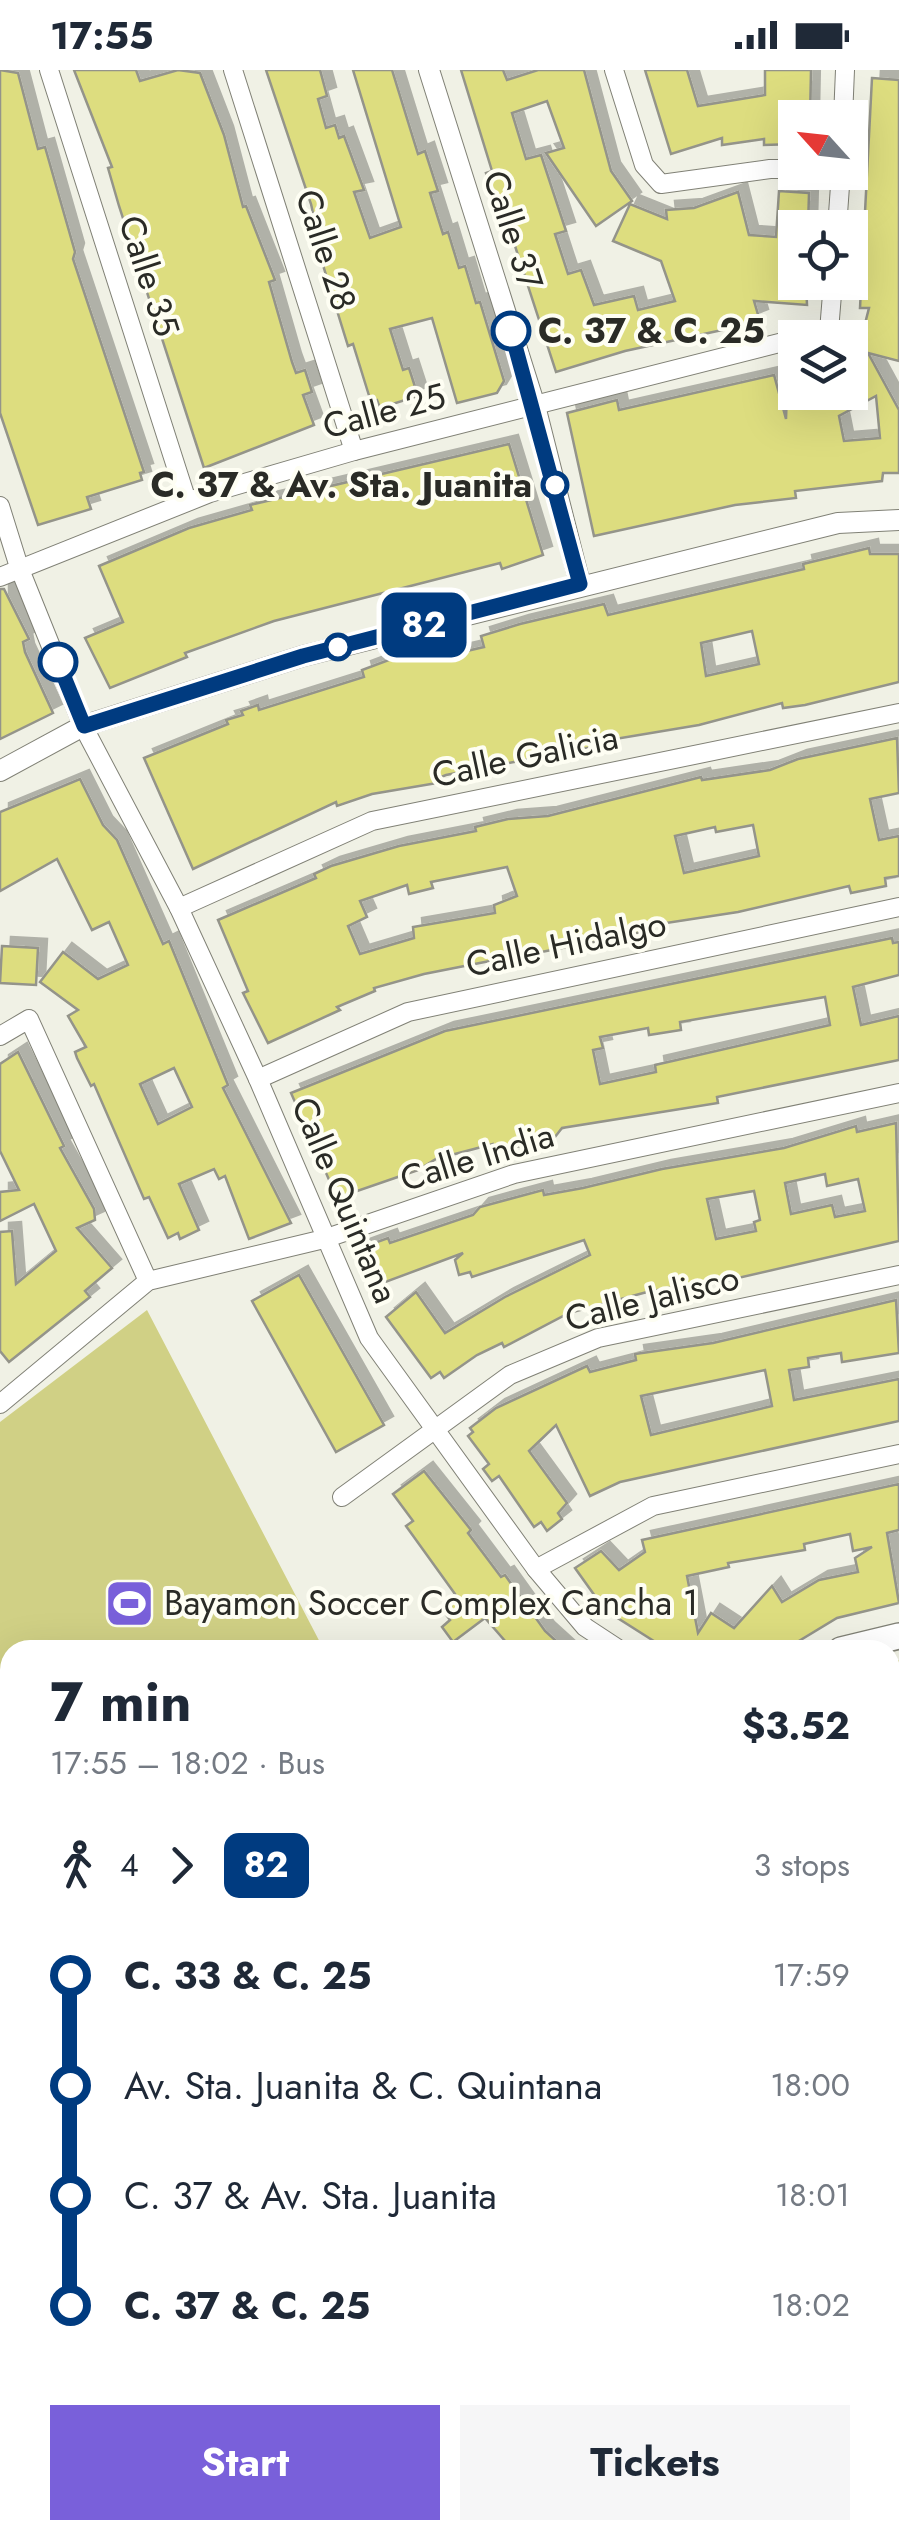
<!DOCTYPE html>
<meta charset="utf-8">
<style>
:root{--surface:#fff;--page:#f6f6f7;--text:#1f2937;--muted:#747a83;--accent:#7960da}
body{margin:0;font-family:Jost,sans-serif;background:var(--page);color:var(--text);height:100vh;display:flex;flex-direction:column;font-size:38px;white-space:nowrap}
*{box-sizing:border-box;margin:0}
p{font-size:32px;color:var(--muted)}
.icon{flex:none;width:55px;height:55px;fill:none;stroke:currentColor;stroke-width:2;stroke-linecap:round;stroke-linejoin:round}
.map{position:relative;flex:1;overflow:hidden}
.sheet{position:absolute;left:0px;top:1570px;width:900px;height:900px;display:flex;flex-direction:column;background:var(--surface);border-radius:30px 30px 0 0;box-shadow:0 10px 40px #0002}
.sheet>*{flex:none}
.badge{padding:0 20px;border-radius:15px;font-size:35px;line-height:65px}
.needle{width:65px;rotate:297deg}
.tools{position:absolute;left:778px;top:30px;display:grid;gap:20px}
.tools a{display:grid;place-items:center;width:90px;height:90px;border-radius:0px;background:var(--surface);box-shadow:0 10px 40px #0002;font-size:50px}
.map>.badge{position:absolute;translate:-50% -50%;box-shadow:0 0 0 5px #fff}
.legs{display:flex;align-items:center;gap:15px;height:110px;padding:0 50px;font-size:32px}
.legs p{margin-inline-start:auto}
.overview{display:flex;align-items:center;justify-content:space-between;height:170px;padding:0 50px}
h1{font-size:55px;font-weight:700;line-height:75px}
.button{display:flex;gap:20px;margin-top:auto;padding:20px 50px}
.button a{flex:1;height:115px;border-radius:0px;background:var(--accent);color:#fff;font-size:40px;font-weight:700;line-height:115px;text-align:center}
.button a+a{background:var(--page);color:var(--text)}
ul{padding:0 50px;list-style:none}
li{display:flex;align-items:center;gap:35px;height:110px;font-size:38px}
li i{display:grid;place-items:center;width:15px;height:100%;margin:0 12px;background:currentColor}
li i::after{content:'';width:25px;height:25px;margin:-12px;border:8px solid;border-radius:50%;background:var(--surface)}
li p{margin-inline-start:auto}
li:first-child i{background:linear-gradient(#0000 50%,currentColor 0)}
li:last-child i{background:linear-gradient(currentColor 50%,#0000 0)}
.status{display:flex;justify-content:space-between;align-items:center;height:70px;padding:0 50px;background:var(--surface);direction:ltr}
.status svg{height:28px;fill:currentColor}
.map>svg:first-child{display:block}
.green{fill:#d0d085}
.lines{fill:none;stroke-linecap:round;stroke-linejoin:round}
.canal{stroke:#a6a547;stroke-width:20}
.building{fill:#dddd7f;stroke:#94948a;stroke-width:2.5;fill-rule:evenodd;filter:url(#shadow)}
.minor-casing{stroke:#808176;stroke-width:20}
.tertiary-casing{stroke:#808176;stroke-width:22}
.secondary-casing{stroke:#808176;stroke-width:28}
.trunk-casing{stroke:#808176;stroke-width:30}
.motorway-casing{stroke:#808176;stroke-width:32}
.minor{stroke:#fff;stroke-width:18}
.tertiary{stroke:#fff;stroke-width:20}
.secondary{stroke:#fff;stroke-width:25}
.trunk{stroke:#fff;stroke-width:28}
.motorway{stroke:#fff;stroke-width:30}
.line-1-casing{stroke:#fff;stroke-width:22}
.line-1{stroke:#003b80;stroke-width:15}
.stop-1-dot{fill:#fff;stroke:#003b80;stroke-width:5}
.labels{text-anchor:middle;stroke-width:8;stroke-linejoin:round;paint-order:stroke}
.street-label{font-size:35px;fill:#2a2b26;stroke:#fefef3}
.stop-label{font-size:35px;font-weight:bold;fill:#2a2b26;stroke:#fefef3;text-anchor:start}
.poi-label{font-size:35px;fill:#2a2b26;stroke:#fefef3;text-anchor:start}
</style>
<div class="status"><b>17:55</b><svg viewBox="0 0 49 12"><path d="M0 12V9h3v3zM5 12V6h3v6zM10 12V3h3v9zM15 12V0h3v12zM26 1h20v11H26zM47 4h2v5h-2z"/></svg></div>
<div class="map">
<svg width="899" height="2470" viewBox="0 0 899 2470">
<defs>
<filter id="shadow"><feDropShadow dx="9" dy="-9" stdDeviation="0" flood-color="#0004"/></filter>
</defs>
<rect width="100%" height="100%" fill="#f0f1e5"/>
<g class="green">
<path d="M147,1240l177,340h-314v447l-10,-29v-646z"/>
<path d="M899,1590v722l-9,22v-742z"/>
<path d="M10,2392v68h789l-1,10h-798v-66z"/>
</g>
<g class="lines">
<g class="canal">
<path d="M0,2384l10,24"/>
<path d="M32,2460l4,10"/>
</g>
</g>
<g class="building">
<path d="M0,0l18,3 20,76 7,-2 30,105 -2,7 71,213 -4,1 2,7 -55,17 4,12 -53,16 -38,-112z"/>
<path d="M74,0h62l4,11 38,-11 22,3 24,62 19,72 3,-1 29,74 -6,2 23,80 4,11 9,-3 7,22 -9,3 11,30 -110,43 -85,-262 -11,-38 4,-1z"/>
<path d="M266,0h54l7,26 -9,3 8,29 9,-3 4,13 5,-2 20,54 -10,2 16,46 31,-11 -48,-157h39l26,84 7,-3 13,40 -8,2 13,41 5,-2 11,36 6,-2 11,37 4,-1 24,79 -7,12 -40,10 -25,-85 -42,11 13,41 6,-2 9,28 -38,12 -3,-8 -6,2 -18,-58 -5,2 -34,-110 4,-1 -7,-31z"/>
<path d="M461,0h42l4,10 31,-10h46l27,101 21,30 -36,25 -50,-73 18,-5 -17,-47 -35,12 14,46 15,-4 25,76 -11,3 13,40 13,-4 13,35 40,-9 4,14 37,-9 -14,-40 -48,-20 17,-37 37,15 -1,-9 28,-2 44,-16 11,43 27,2 3,-46 30,2 -1,35h-13v54h11l1,23 -53,-4 5,17 -23,9 -111,24 -69,21 -54,-166 -5,2 -11,-35 6,-2z"/>
<path d="M645,0h42l11,36 67,-11v-25h46l-1,48h-15v26l-31,1v-6l-42,6v-7l-51,16z"/>
<path d="M872,8l27,2v281l-31,-8 31,57v63h-16l-1,8 -87,10 1,7 -61,7 -141,31 -27,-123 50,-13 2,10 155,-35 12,44 1,-27h63v-34l12,-6 -4,-1 11,-43h-9zM876,326l4,42 -36,3 -5,-25z"/>
<path d="M509,374l34,111 -41,14 -2,-6 -226,58 -89,32 2,4 -77,31 -25,-50 38,-16 -24,-56 90,-38 63,-18 -2,-5z"/>
<path d="M869,478l1,6h29v128l-94,23 -22,3 -1,-5 -83,22 -102,17 1,4 -152,29 -10,4 1,4 -65,11 -35,12 -1,-4 -143,67 -49,-111 84,-34 -2,-4 17,-5 -2,-4 17,-6 1,5 105,-33 -2,-7 40,-15 40,-10 3,11 39,-9 -3,-11 39,-12 84,-20 4,11 196,-46 -1,-5zM752,561l7,33 -53,12 -5,-33z"/>
<path d="M0,519h4l25,50 -6,3 2,10 28,61 -53,26z"/>
<path d="M897,668l2,55 -29,6 9,41 20,-4v40l-14,2 1,8 -35,7 -2,-7 -111,26 -85,13 1,4 -40,9 -78,15 1,5 -9,5 -26,5 -2,-9 -76,15 -50,14 1,3 -38,16 3,3 -72,33 -25,-50 5,-2 -30,-71 98,-42 -2,-4 17,-8 68,-20 77,-15 -1,-4 33,-8 40,-3 153,-39 1,3 68,-10 28,-11zM753,755l6,31 -75,17 -9,-37 40,-9 1,5zM507,797l10,29 -23,9 1,8 -82,14 1,11 -54,16 -12,-28 19,-9 -7,-16 47,-16 2,9 24,-6 -2,-6z"/>
<path d="M80,709l23,46 14,15 46,104 6,-3 59,144 -5,3 68,135 -42,16 -24,-63 -6,3 -5,-10 -35,15 20,46 -19,9 -2,-6 -10,5 -19,-41 -5,2 -50,-115 -3,2 -14,-28 -2,-6 11,-5 -18,-31 10,-6 -38,-28 23,-30 35,27 30,-14 -19,-43 -17,8 -35,-71 -57,32v-79zM174,998l18,39 -34,17 -18,-40z"/>
<path d="M892,868l1,5 6,-1v33l-46,12 8,38 38,-9v44l-182,37 1,6 -156,25 -7,9 -58,15 -4,-8 -57,15 -18,11 -81,28 -46,-105 154,-62zM825,927l5,28 -175,40 1,7 -56,12 -7,-34 10,-2 -3,-11 48,-9 1,7 32,-5 -1,-8z"/>
<path d="M2,876l36,2 -2,37 -36,-2z"/>
<path d="M18,982l46,94 -4,2 34,61 1,11 -18,8 35,40 -27,23 5,6 -81,65 -9,-11v-119l12,-1 4,53 40,-33 -22,-47 -34,17v-29l19,-2 -19,-39v-87z"/>
<path d="M896,1053l3,118 -196,45 -2,-4 -54,10 -78,21 -65,34 -2,-4 -25,12 -33,23 -4,-6 -9,6 -45,-61 30,-25 29,41 60,-36 85,-42 -6,-15 -112,37 -2,-5 -11,3 -4,-15 8,-7 -91,34 -14,-38 30,-11 2,5 83,-28 7,-8 63,-17 1,5 39,-7 79,-19 122,-21 72,-22 1,6zM825,1104l2,12 31,-7 7,32 -30,6 -3,-12 -41,9 -6,-31zM754,1121l6,29 -6,2 2,9 -40,8 -9,-40z"/>
<path d="M299,1205l85,150 -48,27 -84,-151z"/>
<path d="M896,1230l3,53 -57,9 -1,-9 -33,5 1,9 -20,3 5,30 105,-21v42l-279,61 -30,14 -34,-71 -27,26 38,52 -9,10 4,6 -15,12 -6,-9 -7,5 -35,-51 -7,5 -9,-12 6,-5 -21,-28 5,-4 -3,-4 26,-20 91,-42 3,6 46,-12 -1,-6 78,-11zM765,1300l7,36 -121,29 -10,-39z"/>
<path d="M424,1401l47,59 -3,3 33,44 4,-2 40,56 21,19h-53l-28,-32 -32,24 -11,-15 8,-7 -6,-8 7,-6 -4,-6 8,-6 -49,-68 7,-5 -20,-27z"/>
<path d="M899,1414v46l-12,3 12,70 -62,15 -53,32h-116l-63,-40 -30,-42 26,-17 18,19 26,-18 -3,-12zM850,1464l3,17 19,-4 -17,11 3,14 -39,8 -37,22 -10,-16 -38,42 -23,-15 -13,20 -11,-57 42,-9 -1,-4 77,-13 -1,-6z"/>
</g>
<g class="lines">
<defs>
<g id="minor">
<path d="M49,0l138,431"/>
<path d="M233,0l121,381"/>
<path d="M614,0l30,95 17,19 109,-15h25"/>
<path d="M843,48l2,-48"/>
<path d="M837,158l4,-56"/>
<path d="M802,268l27,-7 4,-49"/>
<path d="M0,436l19,61 64,159 96,182 79,171 111,259 167,231 49,58 35,23"/>
<path d="M0,507l210,-84 144,-42 441,-112"/>
<path d="M179,838l193,-87 527,-108"/>
<path d="M0,966l29,-17 119,262"/>
<path d="M258,1009l150,-67 491,-105"/>
<path d="M0,1334l148,-123 176,-42 190,-65 385,-81"/>
<path d="M342,1427l168,-122 88,-37 301,-63"/>
<path d="M536,1499l117,-63 246,-52"/>
<path d="M890,1734l9,4"/>
</g>
<g id="tertiary">
<path d="M429,0l106,336 45,178"/>
<path d="M0,701l83,-45 220,-70 535,-133 61,-3"/>
</g>
<g id="secondary">
<path d="M841,1580l58,-14"/>
<path d="M0,2185l10,-2"/>
<path d="M0,2231l10,-2"/>
</g>
<path id="trunk" d="M0,2364l10,-10"/>
<path id="motorway" d="M0,2137l10,5"/>
</defs>
<use href="#minor" class="minor-casing"/>
<use href="#tertiary" class="tertiary-casing"/>
<use href="#secondary" class="secondary-casing"/>
<use href="#trunk" class="trunk-casing"/>
<use href="#motorway" class="motorway-casing"/>
<use href="#minor" class="minor"/>
<use href="#tertiary" class="tertiary"/>
<use href="#secondary" class="secondary"/>
<use href="#trunk" class="trunk"/>
<use href="#motorway" class="motorway"/>
</g>
<g class="lines">
<defs>
<path id="line-1" d="M58,592l26,64 219,-70 277,-72 -69,-253"/>
</defs>
<use href="#line-1" class="line-1-casing"/>
<use href="#line-1" class="line-1"/>
</g>
<defs>
<symbol id="stadium-square" viewBox="-11 -11 22 22"><rect x="-9" y="-9" width="18" height="18" rx="4" fill="#7960da" stroke="#fefef3"/><path d="M0-5a6.5 5 0 1 0 0 10a6.5 5 0 1 0 0-10ZM-3.5-1.8h7v3.6h-7Z" fill="#fff"/></symbol>
</defs>
<g fill-rule="evenodd">
<use href="#stadium-square" x="102" y="1506" width="55" height="55"/>
</g>
<g class="stop-1-dot">
<circle cx="511" cy="261" r="18"/>
<circle cx="555" cy="415" r="12"/>
<circle cx="338" cy="577" r="12"/>
<circle cx="58" cy="592" r="18"/>
</g>
<g class="labels">
<g class="street-label">
<text transform="translate(513 160) rotate(72)" y="12">Calle 37</text>
<text transform="translate(326 180) rotate(72)" y="12">Calle 28</text>
<text transform="translate(149 206) rotate(72)" y="12">Calle 35</text>
<text transform="translate(384 341) rotate(-15)" y="12">Calle 25</text>
<text transform="translate(525 686) rotate(-12)" y="12">Calle Galicia</text>
<text transform="translate(566 874) rotate(-12)" y="12">Calle Hidalgo</text>
<text transform="translate(477 1087) rotate(-17)" y="12">Calle India</text>
<text transform="translate(345 1130) rotate(67)" y="12">Calle Quintana</text>
<text transform="translate(652 1228) rotate(-14)" y="12">Calle Jalisco</text>
</g>
<g class="stop-label">
<text x="538" y="273">C. 37 &amp; C. 25</text>
<text x="532" y="427" text-anchor="end">C. 37 &amp; Av. Sta. Juanita</text>
</g>
<g class="poi-label">
<text x="164" y="1545">Bayamon Soccer Complex Cancha 1</text>
</g>
</g>
</svg>
<div class="tools">
<a><svg class="needle" viewBox="-14 -14 28 28"><path d="M0-13l5 13h-10z" fill="#e53935"/><path d="M0 13l5-13h-10z" fill="#747a83"/></svg></a>
<a><svg class="icon" aria-label="locate" viewBox="0 0 24 24"><circle cx="12" cy="12" r="6"/><path d="M12 2v4M12 18v4M2 12h4M18 12h4"/></svg></a>
<a><svg class="icon" aria-label="layers" viewBox="0 0 24 24"><path d="M12 4l9 5-9 5-9-5zM3 14l9 5 9-5"/></svg></a>
</div>
<b class="badge" style="left:424px;top:555px;background:#003b80;color:#fff">82</b>
<section class="sheet">
<div class="overview"><div><h1>7 min</h1><p>17:55 – 18:02 · Bus</p></div><b>$3.52</b></div>
<div class="legs"><svg class="icon" aria-label="walk" viewBox="0 0 24 24"><circle cx="13" cy="4" r="2"/><path d="M13 8l-2 6 4 7M11 14l-3 7M7 12l3-4h3l4 4"/></svg>4<svg class="icon" aria-label="forward" viewBox="0 0 24 24"><path d="M9 5l7 7-7 7"/></svg><b class="badge" style="background:#003b80;color:#fff">82</b><p>3 stops</p></div>
<ul>
<li><i style="color:#003b80"></i><b>C. 33 &amp; C. 25</b><p>17:59</p></li>
<li><i style="color:#003b80"></i><span>Av. Sta. Juanita &amp; C. Quintana</span><p>18:00</p></li>
<li><i style="color:#003b80"></i><span>C. 37 &amp; Av. Sta. Juanita</span><p>18:01</p></li>
<li><i style="color:#003b80"></i><b>C. 37 &amp; C. 25</b><p>18:02</p></li>
</ul>
<div class="button"><a>Start</a><a>Tickets</a></div>
</section>
</div>
